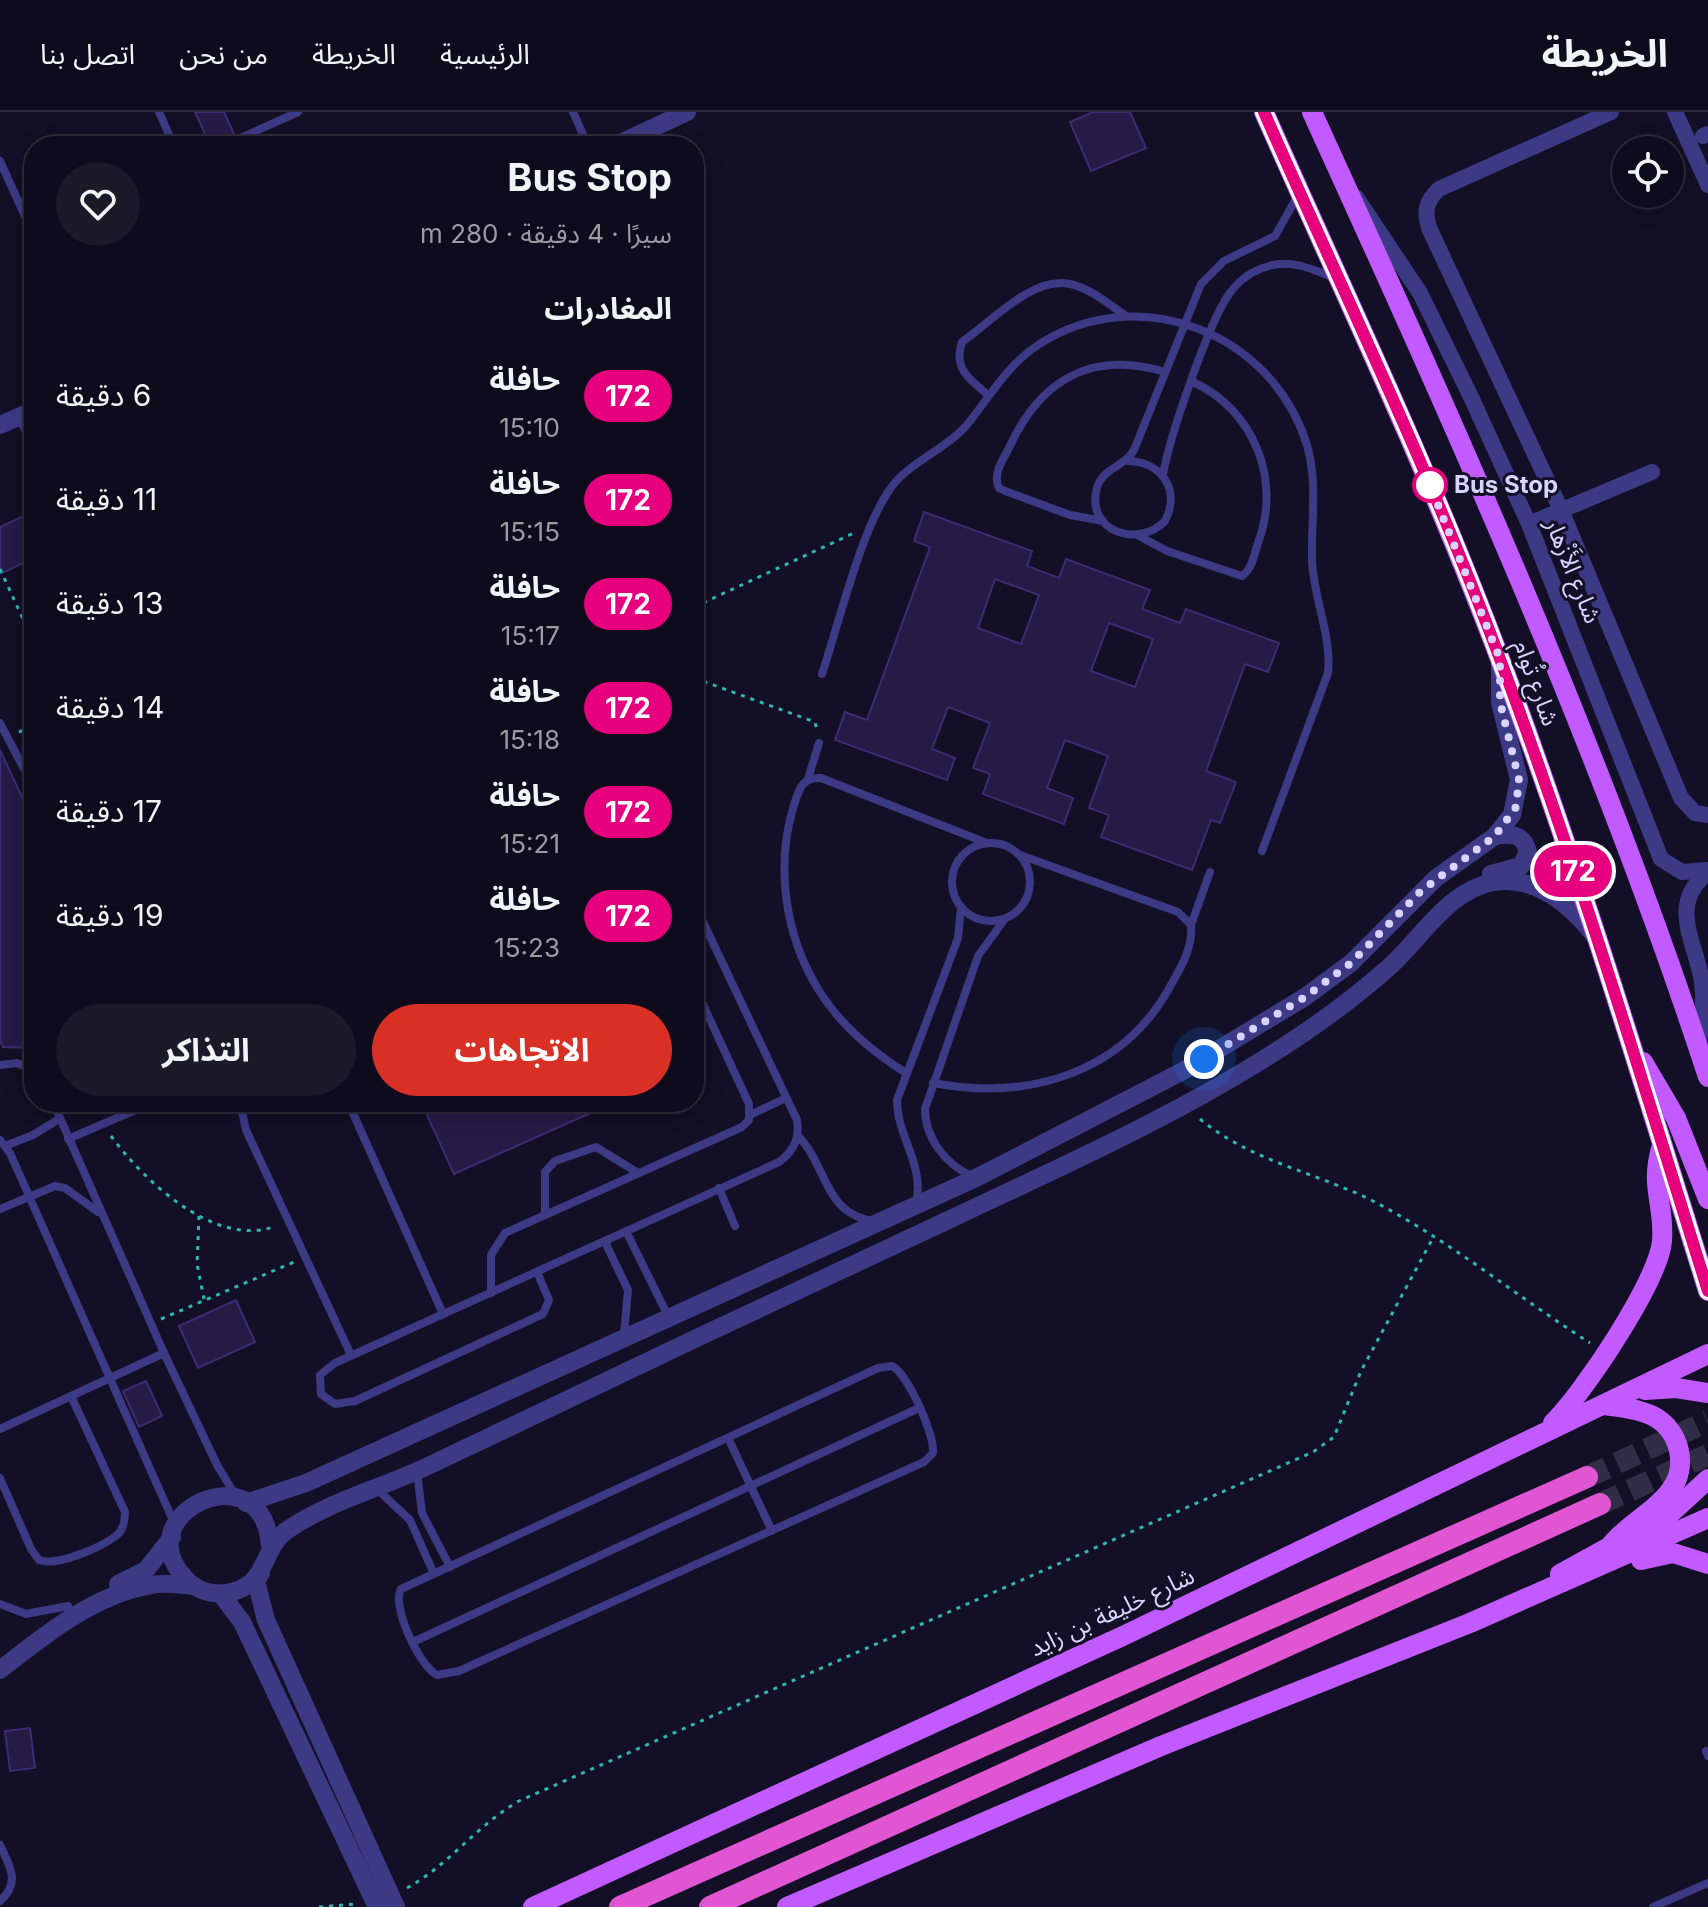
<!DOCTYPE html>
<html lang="ar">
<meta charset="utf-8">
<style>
:root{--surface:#0e0b1c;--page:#1c1929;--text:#f1f3f6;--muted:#9b9ba3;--line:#2e2b3b;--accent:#d93025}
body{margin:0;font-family:Inter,"Noto Sans Arabic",sans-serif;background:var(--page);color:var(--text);direction:rtl;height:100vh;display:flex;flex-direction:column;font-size:30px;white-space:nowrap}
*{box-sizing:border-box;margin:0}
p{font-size:26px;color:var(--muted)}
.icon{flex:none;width:44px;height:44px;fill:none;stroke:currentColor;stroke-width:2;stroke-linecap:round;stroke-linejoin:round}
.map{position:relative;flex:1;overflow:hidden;direction:ltr}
.details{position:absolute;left:24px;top:24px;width:680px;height:976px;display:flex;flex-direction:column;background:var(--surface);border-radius:32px;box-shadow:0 4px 20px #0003,0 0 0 2px var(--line);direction:rtl}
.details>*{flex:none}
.badge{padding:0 16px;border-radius:26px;font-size:28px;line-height:52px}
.buttons{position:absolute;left:1612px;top:24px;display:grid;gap:16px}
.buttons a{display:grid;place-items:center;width:72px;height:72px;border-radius:50%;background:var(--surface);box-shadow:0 4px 20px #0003,0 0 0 2px var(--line);font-size:40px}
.you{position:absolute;width:40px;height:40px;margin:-20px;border:6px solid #fff;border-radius:50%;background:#1a73e8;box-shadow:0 0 0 12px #1a73e833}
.map>.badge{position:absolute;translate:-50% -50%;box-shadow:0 0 0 4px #fff}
h2{padding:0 32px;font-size:30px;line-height:72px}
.round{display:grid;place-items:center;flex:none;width:84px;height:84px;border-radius:42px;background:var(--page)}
.headline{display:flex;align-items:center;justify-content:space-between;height:136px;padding:0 32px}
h1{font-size:38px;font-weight:700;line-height:60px}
.cta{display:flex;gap:16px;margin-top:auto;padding:16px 32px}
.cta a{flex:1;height:92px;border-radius:48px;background:var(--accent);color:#fff;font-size:32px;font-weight:700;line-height:92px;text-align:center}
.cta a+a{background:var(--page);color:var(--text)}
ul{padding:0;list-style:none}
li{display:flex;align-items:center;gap:24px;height:104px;padding:0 32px}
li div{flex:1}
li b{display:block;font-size:30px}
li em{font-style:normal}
li .badge{min-width:88px;font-weight:700;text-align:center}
header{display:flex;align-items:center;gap:48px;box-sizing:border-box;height:112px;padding:0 40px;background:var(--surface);border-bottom:2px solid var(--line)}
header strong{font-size:38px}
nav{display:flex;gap:44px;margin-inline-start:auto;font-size:28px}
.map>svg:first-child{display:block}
.building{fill:#241b47;stroke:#3b2d73;stroke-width:2;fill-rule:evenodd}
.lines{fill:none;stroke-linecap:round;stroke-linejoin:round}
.trunk-tunnel{stroke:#312d47;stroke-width:22;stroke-dasharray:22 11;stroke-linecap:butt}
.path{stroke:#2fb8b0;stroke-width:3;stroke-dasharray:4 6;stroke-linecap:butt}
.service{stroke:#3d3a85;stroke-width:8}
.minor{stroke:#3d3a85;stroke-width:16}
.tertiary{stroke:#3d3a85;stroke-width:18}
.primary{stroke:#c25bff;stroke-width:20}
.trunk{stroke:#e055d1;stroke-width:22}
.line-casing{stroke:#fff;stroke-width:18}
.line{stroke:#e6007e;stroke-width:12}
.walk{stroke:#d9d4ff;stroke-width:8;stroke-dasharray:0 14.4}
.stop-dot{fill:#fff;stroke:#e6007e;stroke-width:4}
.labels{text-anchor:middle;stroke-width:6;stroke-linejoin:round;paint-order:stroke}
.stop-label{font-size:24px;font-weight:bold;fill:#d9d4ff;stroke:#130f26;text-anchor:start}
.street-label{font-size:24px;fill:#d9d4ff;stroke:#130f26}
</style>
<header>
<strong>الخريطة</strong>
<nav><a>الرئيسية</a><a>الخريطة</a><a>من نحن</a><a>اتصل بنا</a></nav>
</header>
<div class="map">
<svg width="1708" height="1795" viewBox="0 0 1708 1795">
<rect width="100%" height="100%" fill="#130f26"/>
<g class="building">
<path d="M195,0h29l10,22 -24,11z"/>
<path d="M1093,0h37l16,36 -55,23 -21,-49z"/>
<path d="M924,400l108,39 -5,15 32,12 7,-19 84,31 -8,19 38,14 6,-14 93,34 -11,29 -23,-8 -39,107 30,11 -16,41 -9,-3 -19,50 -91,-33 8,-22 -20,-7 19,-52 -43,-16 -18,48 26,10 -9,26 -81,-30 7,-20 -17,-6 17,-45 -42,-16 -16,42 23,9 -8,22 -112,-40 10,-28 22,8 63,-173 -16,-6zM995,467l44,16 -18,49 -43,-16zM1109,511l44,16 -18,48 -44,-16z"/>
<path d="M28,402l6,12v32l-34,16v-47z"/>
<path d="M0,638l34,73v225l-31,-1 -3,-6z"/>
<path d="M421,990h194l-161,72z"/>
<path d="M236,1188l19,42 -57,26 -19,-42z"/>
<path d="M146,1269l16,35 -23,11 -16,-36z"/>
<path d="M30,1616l5,40 -25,3 -5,-40z"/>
</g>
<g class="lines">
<g class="trunk-tunnel">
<path d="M1587,1365l121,-56"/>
<path d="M1600,1392l108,-49"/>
</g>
<g class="path">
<path d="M0,457l34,74"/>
<path d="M694,495l160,-74"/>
<path d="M694,566l121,44 2,9"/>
<path d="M19,620l15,-6"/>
<path d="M1200,1007c52,43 116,53 175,83 76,40 143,95 215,141"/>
<path d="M111,1024c33,45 105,113 165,90"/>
<path d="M199,1104l-2,48 7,35"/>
<path d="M161,1207l133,-57"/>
<path d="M407,1776c42,-23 70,-63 112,-87l794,-349 21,-15 27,-66 73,-135"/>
<path d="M319,1795l37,-3"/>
</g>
<g class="service">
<path d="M159,0l15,34"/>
<path d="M573,0l15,34"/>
<path d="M223,34l75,-34"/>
<path d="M0,49l34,75"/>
<path d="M987,282c-18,-15 -34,-26 -25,-52 29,-20 70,-66 108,-58 20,4 38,20 55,31"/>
<path d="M19,305l15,32"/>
<path d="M1128,349c34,1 53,29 37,60 -27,28 -80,10 -68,-33 6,-21 28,-21 37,-38l67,-166 23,-23 51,-25 22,-39"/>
<path d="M1163,362c7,-38 45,-150 66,-180 10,-14 25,-24 40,-28 23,-7 45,4 66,12"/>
<path d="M1103,409l-33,-6 -65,-24 -6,-3c-7,-14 4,-28 10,-40 31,-68 82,-98 156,-76"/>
<path d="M1139,424l28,15 75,25c10,-7 12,-21 16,-33 24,-63 -4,-133 -65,-161"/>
<path d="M822,562c17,-51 38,-140 66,-182 19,-30 55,-40 78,-66 24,-29 39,-59 72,-81 100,-65 234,-13 269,100 11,38 4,76 5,114 1,39 20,76 16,114l-66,178"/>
<path d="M0,611l34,65"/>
<path d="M808,667l11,-36"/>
<circle cx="991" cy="770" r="39"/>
<path d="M1191,813l19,-53"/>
<path d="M0,953l17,-2 17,7"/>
<path d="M906,961c-35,-22 -66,-48 -88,-84 -33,-54 -43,-123 -24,-184 5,-15 7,-28 27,-27l166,65"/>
<path d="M933,971c95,18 191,-9 239,-100 10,-17 21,-37 19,-58l-13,-13 -158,-57"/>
<path d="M53,990l111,251 53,112 20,33"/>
<path d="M245,990l-3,10 4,18 105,225"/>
<path d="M348,990l95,212"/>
<path d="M750,1003l36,-17"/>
<path d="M798,1024c30,30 25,78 76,85"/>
<path d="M68,1027l86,-37"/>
<path d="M0,1028l10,13 165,372"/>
<path d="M5,1034l28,-11 26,-16"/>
<path d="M972,1064c-26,-11 -47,-38 -47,-67l53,-153 26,-36"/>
<path d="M719,1076l16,38"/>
<path d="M916,1091c9,-38 -19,-66 -19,-103l61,-162 3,-31"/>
<path d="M0,1097l55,-23 10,2 33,24"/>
<path d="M545,1103v-43l10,-11 41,-14 42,26"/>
<path d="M626,1119l43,87"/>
<path d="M605,1130l23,48 -4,45"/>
<path d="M537,1160l12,28 -6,14 -188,87 -20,3 -14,-10 -1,-19 15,-12 444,-201c15,-11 21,-24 18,-42l-103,-217"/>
<path d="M491,1181v-38l14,-22 237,-106 7,-7v-16l-55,-119"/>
<path d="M892,1254c16,8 43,69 41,87l-9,9 -465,209 -22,4c-17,-8 -46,-69 -36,-86l477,-221z"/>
<path d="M0,1317l164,-76"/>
<path d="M729,1328l43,91"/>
<path d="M417,1360l5,41 28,54"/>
<path d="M0,1366l31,71 8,11c18,7 63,-13 78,-25 7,-6 8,-15 8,-23l-54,-116"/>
<path d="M378,1378l32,30 24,54"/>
<path d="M0,1492l26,10 42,-8"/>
<path d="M413,1530l506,-234"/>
<path d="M1706,1639l2,5"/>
<path d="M0,1733c10,21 21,38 0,56"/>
<path d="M1653,1795l55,-24"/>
</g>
<g class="minor">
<path d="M1611,0l-172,77c-14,13 -15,24 -9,41l131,280 120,288 14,15 13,2"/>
<path d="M1675,0l33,73"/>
<path d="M1703,24l5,-2"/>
<path d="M1356,85l64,96 51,104 58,127 132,335 21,13 26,-2"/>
<path d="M1529,412l123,-52"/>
<path d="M1698,933c4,-20 7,-42 4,-63 -6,-40 -35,-77 6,-110"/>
</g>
<g class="tertiary">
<path d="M614,34l73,-34"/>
<path d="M0,313l34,-15"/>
<path d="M1491,762l30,-8 7,-14c-4,-18 -17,-19 -33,-16"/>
<path d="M246,1391l60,-20 670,-305 207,-107 122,-74 46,-34 85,-85 59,-42 17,-21 7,-35 -19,-78v-40"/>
<path d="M270,1434c-7,-98 -146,-32 -85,32 12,14 32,19 50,13 32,-9 28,-43 51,-60 41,-29 96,-43 142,-65 176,-85 354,-168 531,-251 144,-68 310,-141 429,-247 33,-29 59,-77 105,-86 42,-7 77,22 101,53"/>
<path d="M261,1461l-5,8 10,39 130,287"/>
<path d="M118,1472l28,-14 26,-33"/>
<path d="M221,1482l21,28 135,285"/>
<path d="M0,1558c43,-34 95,-76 151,-85 14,-3 29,0 43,1"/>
</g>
<g class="primary">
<path d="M1264,0c80,181 166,361 236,547 78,207 142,421 208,632"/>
<path d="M1312,0c144,316 288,634 396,965"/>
<path d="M1643,950l33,56 32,81"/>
<path d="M1645,1278l31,-2 32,5"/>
<path d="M1604,1293c16,2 34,4 49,11 27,14 36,51 17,75 -16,22 -43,33 -60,55"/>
<path d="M1553,1311c30,-29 106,-143 109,-182 3,-38 -13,-53 0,-96"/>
<path d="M1641,1448l32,-7 35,11"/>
<path d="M1560,1462l111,-61 37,-34"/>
<path d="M533,1795l592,-272 583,-281"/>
<path d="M787,1795l374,-161 309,-123 238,-105"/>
</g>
<g class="trunk">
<path d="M620,1795l967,-430"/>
<path d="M710,1795l890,-403"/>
</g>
</g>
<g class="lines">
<defs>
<path id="line" d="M1264,0c80,182 167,361 236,547 78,207 142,421 208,632"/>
</defs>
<use href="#line" class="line-casing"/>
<use href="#line" class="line"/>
<path class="walk" d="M1204,947l101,-62 46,-34 70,-72 74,-55 21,-29 3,-27 -19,-78v-43l-70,-174"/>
</g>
<circle class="stop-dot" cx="1430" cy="373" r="16"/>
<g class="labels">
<g class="stop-label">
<text x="1454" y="381">Bus Stop</text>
</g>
<g class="street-label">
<text transform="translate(1573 459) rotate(68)" y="8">شارع الأَزْهار</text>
<text transform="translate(1536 571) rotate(70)" y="8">شارع تُوام</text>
<text transform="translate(1112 1500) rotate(-25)" y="8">شارع خليفة بن زايد</text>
</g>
</g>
</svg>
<div class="buttons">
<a><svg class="icon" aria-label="locate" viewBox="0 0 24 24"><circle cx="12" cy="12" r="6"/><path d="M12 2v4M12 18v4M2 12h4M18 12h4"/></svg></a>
</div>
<div class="you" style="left:1204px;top:947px"></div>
<b class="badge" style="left:1573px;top:759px;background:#e6007e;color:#fff">172</b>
<section class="details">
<div class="headline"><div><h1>Bus Stop</h1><p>سيرًا · 4 دقيقة · 280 m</p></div><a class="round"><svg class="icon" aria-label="heart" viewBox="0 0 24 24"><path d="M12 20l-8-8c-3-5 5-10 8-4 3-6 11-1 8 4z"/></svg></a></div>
<h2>المغادرات</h2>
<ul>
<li><span class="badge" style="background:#e6007e;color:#fff">172</span><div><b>حافلة</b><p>15:10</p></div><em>6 دقيقة</em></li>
<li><span class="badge" style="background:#e6007e;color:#fff">172</span><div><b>حافلة</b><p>15:15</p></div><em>11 دقيقة</em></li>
<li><span class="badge" style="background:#e6007e;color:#fff">172</span><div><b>حافلة</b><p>15:17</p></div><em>13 دقيقة</em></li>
<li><span class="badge" style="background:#e6007e;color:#fff">172</span><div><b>حافلة</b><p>15:18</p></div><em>14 دقيقة</em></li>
<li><span class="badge" style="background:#e6007e;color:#fff">172</span><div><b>حافلة</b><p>15:21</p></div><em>17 دقيقة</em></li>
<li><span class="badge" style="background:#e6007e;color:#fff">172</span><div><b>حافلة</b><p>15:23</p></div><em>19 دقيقة</em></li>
</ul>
<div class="cta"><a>الاتجاهات</a><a>التذاكر</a></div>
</section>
</div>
